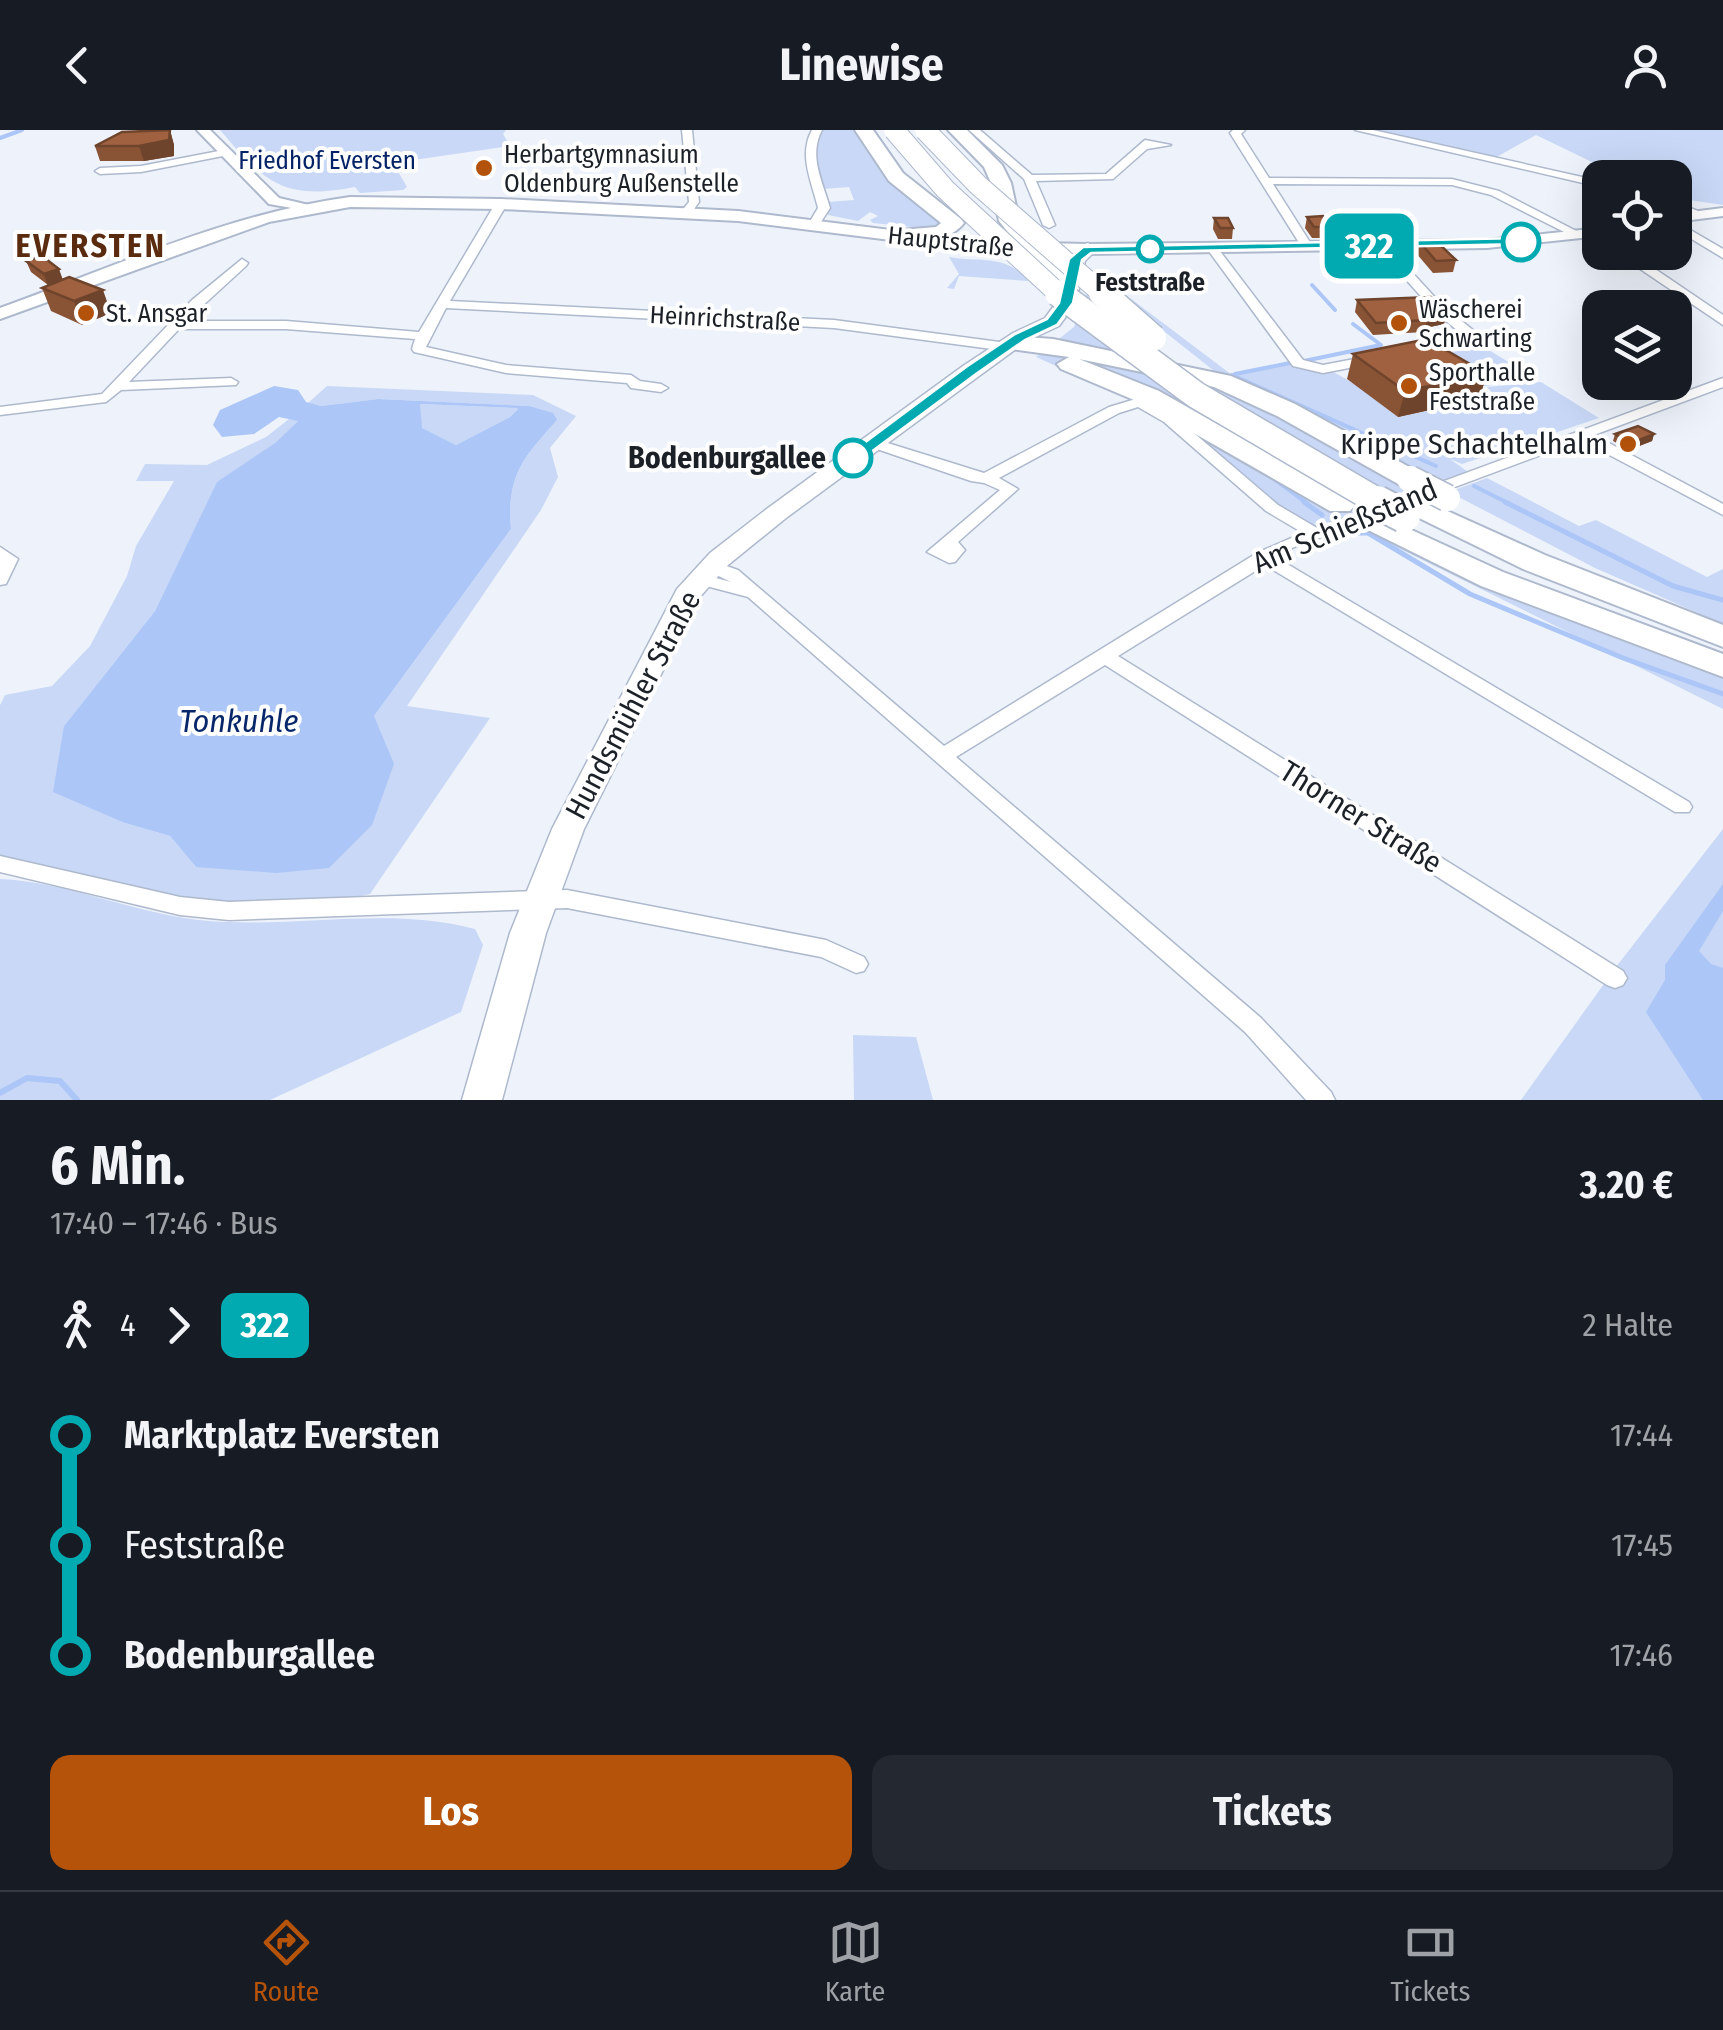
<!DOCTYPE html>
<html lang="de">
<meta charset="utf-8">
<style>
:root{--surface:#171b24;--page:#242831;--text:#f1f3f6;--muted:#9ea1a6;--line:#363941;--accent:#b45309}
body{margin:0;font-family:"Fira Sans Condensed",sans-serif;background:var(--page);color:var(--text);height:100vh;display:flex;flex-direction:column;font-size:38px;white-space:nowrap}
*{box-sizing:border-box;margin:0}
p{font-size:32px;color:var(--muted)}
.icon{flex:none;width:55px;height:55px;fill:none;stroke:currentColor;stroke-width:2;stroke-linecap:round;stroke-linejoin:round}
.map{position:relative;height:970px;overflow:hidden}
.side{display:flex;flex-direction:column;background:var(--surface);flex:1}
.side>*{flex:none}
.badge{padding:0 20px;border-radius:15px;font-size:35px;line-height:65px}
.fabs{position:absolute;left:1582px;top:30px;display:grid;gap:20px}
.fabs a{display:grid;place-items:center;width:110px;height:110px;border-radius:20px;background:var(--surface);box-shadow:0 10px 40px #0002;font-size:50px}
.map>.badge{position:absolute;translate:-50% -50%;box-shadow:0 0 0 5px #fff}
.legs{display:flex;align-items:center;gap:15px;height:110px;padding:0 50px;font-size:32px}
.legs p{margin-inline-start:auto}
.headline{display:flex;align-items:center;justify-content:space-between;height:170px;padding:0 50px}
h1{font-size:55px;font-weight:700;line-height:75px}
.primary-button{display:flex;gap:20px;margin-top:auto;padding:20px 50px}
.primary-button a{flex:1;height:115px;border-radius:20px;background:var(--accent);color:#fff;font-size:40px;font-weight:700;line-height:115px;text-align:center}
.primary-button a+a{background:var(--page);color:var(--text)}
ul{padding:0 50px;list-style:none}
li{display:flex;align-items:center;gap:35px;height:110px;font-size:38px}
li i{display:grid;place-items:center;width:15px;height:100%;margin:0 12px;background:currentColor}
li i::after{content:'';width:25px;height:25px;margin:-12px;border:8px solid;border-radius:50%;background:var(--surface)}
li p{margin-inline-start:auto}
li:first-child i{background:linear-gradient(#0000 50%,currentColor 0)}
li:last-child i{background:linear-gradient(currentColor 50%,#0000 0)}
header{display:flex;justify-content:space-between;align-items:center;height:130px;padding:0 50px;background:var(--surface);font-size:45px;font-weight:700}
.dock{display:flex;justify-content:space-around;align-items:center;height:140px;border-top:2px solid var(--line);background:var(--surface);font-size:28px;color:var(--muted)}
.dock a{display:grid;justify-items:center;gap:5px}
.dock .on{color:var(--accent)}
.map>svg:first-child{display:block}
.green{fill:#c8d8f6}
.water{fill:#acc6f7;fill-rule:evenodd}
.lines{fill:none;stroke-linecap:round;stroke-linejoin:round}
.stream-far2{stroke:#acc6f7;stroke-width:4}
.stream-far1{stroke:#acc6f7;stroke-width:5}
.stream{stroke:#acc6f7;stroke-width:6}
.minor-casing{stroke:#aeb9cd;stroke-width:3}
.tertiary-casing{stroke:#aeb9cd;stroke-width:4}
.secondary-casing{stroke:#aeb9cd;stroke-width:4}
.primary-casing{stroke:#aeb9cd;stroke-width:3}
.motorway-casing{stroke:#aeb9cd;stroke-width:4}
.minor{fill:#fff;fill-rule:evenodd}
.tertiary{fill:#fff;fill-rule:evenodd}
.secondary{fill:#fff;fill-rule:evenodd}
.primary{fill:#fff;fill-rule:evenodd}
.motorway{fill:#fff;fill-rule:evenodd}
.motorway-bridge-far2-casing{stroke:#aeb9cd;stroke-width:22;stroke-linecap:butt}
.motorway-bridge-far1-casing{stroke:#aeb9cd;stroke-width:29;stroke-linecap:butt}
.motorway-bridge-casing{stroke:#aeb9cd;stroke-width:36;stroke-linecap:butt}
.motorway-bridge-far2{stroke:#fff;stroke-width:20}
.motorway-bridge-far1{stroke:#fff;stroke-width:26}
.motorway-bridge{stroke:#fff;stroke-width:32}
.wall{fill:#895336}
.shaded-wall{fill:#6f442c}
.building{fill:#9f613f;stroke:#6f442c;stroke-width:2.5}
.line-1{fill:#00aab0;stroke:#fff;stroke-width:2.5}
.poi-dot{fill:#b2520b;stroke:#fff;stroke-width:4}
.stop-1-dot{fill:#fff;stroke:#00aab0;stroke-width:5}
.labels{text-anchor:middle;stroke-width:8;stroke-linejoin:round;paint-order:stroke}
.far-poi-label{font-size:25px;fill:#1c2027;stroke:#fff;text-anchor:start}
.far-park-label{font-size:25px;fill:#042366;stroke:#fff}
.far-street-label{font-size:25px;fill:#1c2027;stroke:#fff}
.far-stop-label{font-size:25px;font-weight:bold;fill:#1c2027;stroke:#fff}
.poi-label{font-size:30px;fill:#1c2027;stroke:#fff;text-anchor:end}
.stop-label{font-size:30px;font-weight:bold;fill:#1c2027;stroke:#fff;text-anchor:end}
.street-label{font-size:30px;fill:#1c2027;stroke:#fff}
.far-district-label{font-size:32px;font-weight:bold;letter-spacing:2.5px;fill:#5b2b0f;stroke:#fff}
.water-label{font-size:32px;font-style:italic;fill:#07276a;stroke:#fff}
</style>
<header><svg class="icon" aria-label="back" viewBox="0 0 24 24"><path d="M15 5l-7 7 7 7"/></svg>Linewise<svg class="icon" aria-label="person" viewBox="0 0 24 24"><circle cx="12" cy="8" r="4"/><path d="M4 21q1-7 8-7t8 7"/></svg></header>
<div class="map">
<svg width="1723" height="970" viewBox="0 0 1723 970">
<rect width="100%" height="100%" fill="#eef3fb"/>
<g class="green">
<path d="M220,0h286l-3,4 7,12 -117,17 14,24 -4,3 -43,3 -5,-6c-73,14 -90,-5 -135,-57z"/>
<path d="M821,0h34l39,50 51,35 -4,15 -68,-7 -3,-3 8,-4 -8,-4 -12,9 -30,-6 -1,-13 27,-2 -5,-13 -26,2 -11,-42z"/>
<path d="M1360,0h363v75l-48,-7v-20l-52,-1 -87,-42 -43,24z"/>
<path d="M949,127c31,6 57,-4 79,24l-69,-5 -5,13 -7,-1 12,-14z"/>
<path d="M1098,144l134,101c20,-4 42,-11 62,-12 40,-1 75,32 104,54l97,-21 -8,-9 54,-5 58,36 -137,46 -12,-5 21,15 -157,59 -159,-123 -119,-53 38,-30 13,-34 88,72 43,9 -120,-95z"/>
<path d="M1482,216l55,33 -52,7 -65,-27z"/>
<path d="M327,256l206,9 43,21 -26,32 8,29 -17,33 -134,196 83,12 -120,176 -72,16 -69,1 -229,-47v-159l5,-10 47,-9 38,-40 37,-70 9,-30 38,-65h-38l9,-17 62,1 59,-28 23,-18 10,1 -24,23 -58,40 -62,128 -91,115 61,97 45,13 26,31 178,-151 137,-187c-5,-52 13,-72 46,-109l-28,-14 -151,-7 -57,7 -13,-3z"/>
<path d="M420,274l99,4 -9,9 -54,28 -35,-17z"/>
<path d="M1487,348l92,48 17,-6 111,57 16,-8v55l-128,-56 -146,-76z"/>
<path d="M1372,402l145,67 206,75v35l-355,-176z"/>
<path d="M1723,699v271h-202l95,-133z"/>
<path d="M0,749c65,2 141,37 209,42 89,7 181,-15 266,8l8,16 -22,67 -191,88h-270z"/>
<path d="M853,905l63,2 17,63h-79z"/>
</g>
<g class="water">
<path d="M274,256l24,4 8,12 15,4 57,-7 151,7 24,7 4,7c-33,37 -51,56 -46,109l-137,187 20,48 -22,61 -43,43 -53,5 -80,-6 -26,-31 -45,-13 -72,-31 11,-66 91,-115 62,-129 58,-39 23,-22 -19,-4 -25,17 -32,3 -9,-12 7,-15zM420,274l97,4 1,1 -8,8 -54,28 -34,-17z"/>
<path d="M1723,754v27l-24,40 12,13 12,4v132h-20l-57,-88 19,-32v-15z"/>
</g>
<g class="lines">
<g class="stream-far2">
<path d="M0,8l22,-8"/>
<path d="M1312,155l23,25"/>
<path d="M1304,231l77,-16 -28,-21"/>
<path d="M1235,244l55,-11"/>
<path d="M1232,245l204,91"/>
<path d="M1266,343l42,31"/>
<path d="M1474,356l36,18"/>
</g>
<g class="stream-far1">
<path d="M1304,372l18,13"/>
<path d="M1505,372l168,84 50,14"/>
<path d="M1354,403h14l102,61 153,64 100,36"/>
</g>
<path class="stream" d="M0,963l27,-15 33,3 17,19"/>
<defs>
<g id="minor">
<path d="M682,0h10l7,72 -9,13 -4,1 -6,-3 9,-11z"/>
<path d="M812,0h10c-14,26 1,52 8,78l-11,17 -4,1 -6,-3 9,-15c-6,-26 -20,-53 -6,-78z"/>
<path d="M969,0h11l52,45 74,-1 39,-34 26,5 -24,4 -34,30 -77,2 19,44 -6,3 -6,-3 -19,-46z"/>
<path d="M1245,0l-4,4 28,44 183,1 47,12 85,44 -10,2 -83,-42 -39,-10 -179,-1 40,63 -10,2 -73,-116 3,-3z"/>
<path d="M1355,0h18l227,51v6z"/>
<path d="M224,20l4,1v4l-87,17 -41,2 -5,-3 5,-3 41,-2z"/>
<path d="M501,71l6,3 -57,97 384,19 173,23 7,4 -7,4 -173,-23 -388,-20 -20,39 80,18 125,10 9,6 21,3 7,4 -7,4 -30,-4 -4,-5 -121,-10 -92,-21 -2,-3 3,-10 -129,-10h-107l-50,53 102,-4 7,4 -2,3 -115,5 -15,12 -106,13v-8l102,-13 90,-94 50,-41 6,4 -2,3 -60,55h100l133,11 76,-128z"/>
<path d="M1675,72l28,11 2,2 -6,3 -24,-9z"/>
<path d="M1675,91l48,28v9l-48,-29z"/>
<path d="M1377,113h8l57,62 37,30v6l-68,13v-6l53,-12 -30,-25 -57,-64z"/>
<path d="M1208,116h8l87,114 20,5 47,-9 7,4 -2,3 -52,10 -30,-7 -85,-116z"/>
<path d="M1615,122h15l93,63v10z"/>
<path d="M1723,248v9l-129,48 129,69v11l-142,-75 -287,107 -17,11 412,244 3,5 -3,5h-14l-410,-247 -147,91 505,315 4,7 -4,7 -8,3 -8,-3 -502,-320 -149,92 305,261 70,74 4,8h-29l-61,-68 -497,-435 -53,-14 -2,-4 8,-5 30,8 -25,-12 -2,-4 8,-5 26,9 206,176 313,-193 46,-20 -37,-22 -102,-89 -26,-15 -19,6 -120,65 19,11 -60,53 7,8 -10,12 -6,1 -22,-11 73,-62 -16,-7 -13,-2 -103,-35v-6h10l106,33 125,-66 30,-9 35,18 104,89 39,23z"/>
<path d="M0,417l18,12 -12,25 -6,1z"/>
<path d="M0,726l180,41 49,5 338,-12 259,50 38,17 4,7 -4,7 -8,2 -35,-16 -254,-49 -338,12 -49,-5 -180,-43z"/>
</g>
<g id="tertiary">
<path d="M197,0h13l69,68 30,7v6l-40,-7z"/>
<path d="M1723,78v8l-48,6v-8z"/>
<path d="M1600,98v8l-113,12 -399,6 -8,-5 8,-5 399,-4z"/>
</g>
<path id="secondary" d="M350,67l151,2 237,12 249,31 101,2 8,5 -8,5 -101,-2 -249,-31 -237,-12 -151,-2 -81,15 -269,97v-11c114,-41 230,-95 350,-111z"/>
<path id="primary" d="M1033,113l7,2 24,26c3,-14 10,-24 24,-28l9,6 -12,12 -9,42 -17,23 -32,15 -48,35 -193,142 -58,47 -29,33 -115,231 -38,104 -44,167h-40l48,-167 42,-104 125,-240 33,-36 58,-45 195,-142 50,-33 32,-15 11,-15 4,-15 -36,-39z"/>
<g id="motorway">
<path d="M855,0h18l30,43 58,46 3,4c-16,20 -51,23 -76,18l-3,-5 3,-5 48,-4 5,-4 -52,-42z"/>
<path d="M948,0h19l35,35 9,18 8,37 25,29 -3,5h-16l-26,-33 -8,-38 -7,-16z"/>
<path d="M1012,206l41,3 178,37 64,28 125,69 4,6 -4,6h-20l-123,-69 -63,-29 -135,-28 80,32 191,108 5,6 -5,6h-20l-189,-108 -80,-34 -4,-5 12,-7 -66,-9 -3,-5z"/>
<path d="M1423,370l122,55 178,70v22l-200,-78 -110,-54 -5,-6 5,-6z"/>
<path d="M1379,385l124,57 220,82v23l-242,-91 -113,-56 -4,-6 4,-6z"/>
</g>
</defs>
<use href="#minor" class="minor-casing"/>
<use href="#tertiary" class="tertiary-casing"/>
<use href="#secondary" class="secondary-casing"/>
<use href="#primary" class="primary-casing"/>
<use href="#motorway" class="motorway-casing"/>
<use href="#minor" class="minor"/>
<use href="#tertiary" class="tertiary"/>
<use href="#secondary" class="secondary"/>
<use href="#primary" class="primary"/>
<use href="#motorway" class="motorway"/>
<defs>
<g id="motorway-bridge-far2">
<path d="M894,0l51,59 116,107"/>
<path d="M925,0l53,55 127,111"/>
</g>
<g id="motorway-bridge-far1">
<path d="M1058,163l138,102 186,109"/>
<path d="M1102,163l51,45"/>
<path d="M1410,349l37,19"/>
</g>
<path id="motorway-bridge" d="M1377,372l27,14"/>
</defs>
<use href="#motorway-bridge-far2" class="motorway-bridge-far2-casing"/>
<use href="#motorway-bridge-far1" class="motorway-bridge-far1-casing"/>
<use href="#motorway-bridge" class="motorway-bridge-casing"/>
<use href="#motorway-bridge-far2" class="motorway-bridge-far2"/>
<use href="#motorway-bridge-far1" class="motorway-bridge-far1"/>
<use href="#motorway-bridge" class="motorway-bridge"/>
</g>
<g class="wall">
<path d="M170,0l4,15v11l-30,5h-44l-5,-15z"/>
<path d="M1307,87l24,10 -3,11h-16l-7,-10z"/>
<path d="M1214,88l19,10 -1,11h-14l-5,-10z"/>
<path d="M1419,111l37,19 -3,12 -20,1 -17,-20z"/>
<path d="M26,131l37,18 48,34 -29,12 -31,-14 -9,-23 6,-3 -17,-13z"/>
<path d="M1357,170l90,12 -3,12 -19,4 -1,4 -51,3 -18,-23z"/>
<path d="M1353,224l134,20 -8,25 -81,18 -51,-38z"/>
<path d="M1615,304h39l-2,7 -23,9 -16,-9z"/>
</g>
<g class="shaded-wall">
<path d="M170,0l4,15v11l-30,5 -5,-15z"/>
<path d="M59,139l4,11 -15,6 -4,-12z"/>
<path d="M103,160l8,23 -29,12 -8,-24z"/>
<path d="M1447,182l-3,12 -19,4 2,-8 -4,-4z"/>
<path d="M1487,244l-8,25 -81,18 7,-26z"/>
<path d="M1654,304l-2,7 -23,9 3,-7z"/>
</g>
<g class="building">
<path d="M170,0l-1,10 -30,6h-44l27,-14z"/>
<path d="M1323,86l8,11h-17l-7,-10z"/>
<path d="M1214,88h14l5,10h-13z"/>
<path d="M1419,111h17l20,19 -20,1z"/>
<path d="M42,126l17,13 -15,5 -18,-13z"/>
<path d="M69,147l34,13 -29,11 -32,-13z"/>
<path d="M1431,167l16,15 -24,4 4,4 -51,3 -19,-23z"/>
<path d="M1427,209l60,35 -82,17 -52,-37z"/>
<path d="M1638,296l16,8 -22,9 -17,-9z"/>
</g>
<path class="line-1" d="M1521,108l6,4 -2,2 -434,9 -9,7 -9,43 -16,22 -32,15 -49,34 -117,87 -15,-3 122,-91 49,-33 32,-15 12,-16 10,-44 14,-12z"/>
<g class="poi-dot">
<circle cx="484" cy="38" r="10"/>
<circle cx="86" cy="183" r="10"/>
<circle cx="1399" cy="193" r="10"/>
<circle cx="1409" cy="256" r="10"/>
<circle cx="1628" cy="314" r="10"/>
</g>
<g class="stop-1-dot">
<circle cx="1521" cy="112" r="18"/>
<circle cx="1150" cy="119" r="12"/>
<circle cx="853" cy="328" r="18"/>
</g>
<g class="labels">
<g class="far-poi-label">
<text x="504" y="33">Herbartgymnasium<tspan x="504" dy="29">Oldenburg Außenstelle</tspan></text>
<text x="1419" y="188">Wäscherei<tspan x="1419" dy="29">Schwarting</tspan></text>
<text x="106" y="192">St. Ansgar</text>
<text x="1429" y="251">Sporthalle<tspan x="1429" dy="29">Feststraße</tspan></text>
</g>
<g class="far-park-label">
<text x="327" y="39">Friedhof Eversten</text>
</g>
<g class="far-street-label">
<text transform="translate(951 111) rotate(6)" y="9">Hauptstraße</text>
<text transform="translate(725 188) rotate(3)" y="9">Heinrichstraße</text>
</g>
<g class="far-stop-label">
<text x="1150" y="161">Feststraße</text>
</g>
<g class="poi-label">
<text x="1608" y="324">Krippe Schachtelhalm</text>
</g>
<g class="stop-label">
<text x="826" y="338">Bodenburgallee</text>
</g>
<g class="street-label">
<text transform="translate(1345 396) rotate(-23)" y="10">Am Schießstand</text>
<text transform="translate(633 575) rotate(-62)" y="10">Hundsmühler Straße</text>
<text transform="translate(1361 687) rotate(32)" y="10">Thorner Straße</text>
</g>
<g class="far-district-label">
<text x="91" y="127">EVERSTEN</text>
</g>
<g class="water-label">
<text x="239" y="602">Tonkuhle</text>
</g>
</g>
</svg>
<div class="fabs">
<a><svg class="icon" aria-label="locate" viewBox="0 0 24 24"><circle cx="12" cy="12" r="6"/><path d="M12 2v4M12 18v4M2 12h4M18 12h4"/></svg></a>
<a><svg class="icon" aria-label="layers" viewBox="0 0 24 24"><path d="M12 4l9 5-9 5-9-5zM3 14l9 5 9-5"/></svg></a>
</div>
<b class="badge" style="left:1369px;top:116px;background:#00aab0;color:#fff">322</b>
</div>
<section class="side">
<div class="headline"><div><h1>6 Min.</h1><p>17:40 – 17:46 · Bus</p></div><b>3.20 €</b></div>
<div class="legs"><svg class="icon" aria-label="walk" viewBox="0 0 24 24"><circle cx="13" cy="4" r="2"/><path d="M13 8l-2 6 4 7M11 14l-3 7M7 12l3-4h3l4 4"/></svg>4<svg class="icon" aria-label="forward" viewBox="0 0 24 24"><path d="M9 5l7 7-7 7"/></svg><b class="badge" style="background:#00aab0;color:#fff">322</b><p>2 Halte</p></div>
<ul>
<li><i style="color:#00aab0"></i><b>Marktplatz Eversten</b><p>17:44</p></li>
<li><i style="color:#00aab0"></i><span>Feststraße</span><p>17:45</p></li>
<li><i style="color:#00aab0"></i><b>Bodenburgallee</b><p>17:46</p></li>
</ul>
<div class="primary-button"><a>Los</a><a>Tickets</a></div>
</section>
<nav class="dock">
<a class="on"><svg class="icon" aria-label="directions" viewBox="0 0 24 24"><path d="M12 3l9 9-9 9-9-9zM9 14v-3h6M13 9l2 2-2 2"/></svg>Route</a>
<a><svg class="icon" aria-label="map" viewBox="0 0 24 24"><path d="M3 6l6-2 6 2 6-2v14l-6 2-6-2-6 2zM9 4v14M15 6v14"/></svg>Karte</a>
<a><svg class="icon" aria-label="tickets" viewBox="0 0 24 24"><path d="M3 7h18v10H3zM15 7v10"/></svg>Tickets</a>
</nav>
